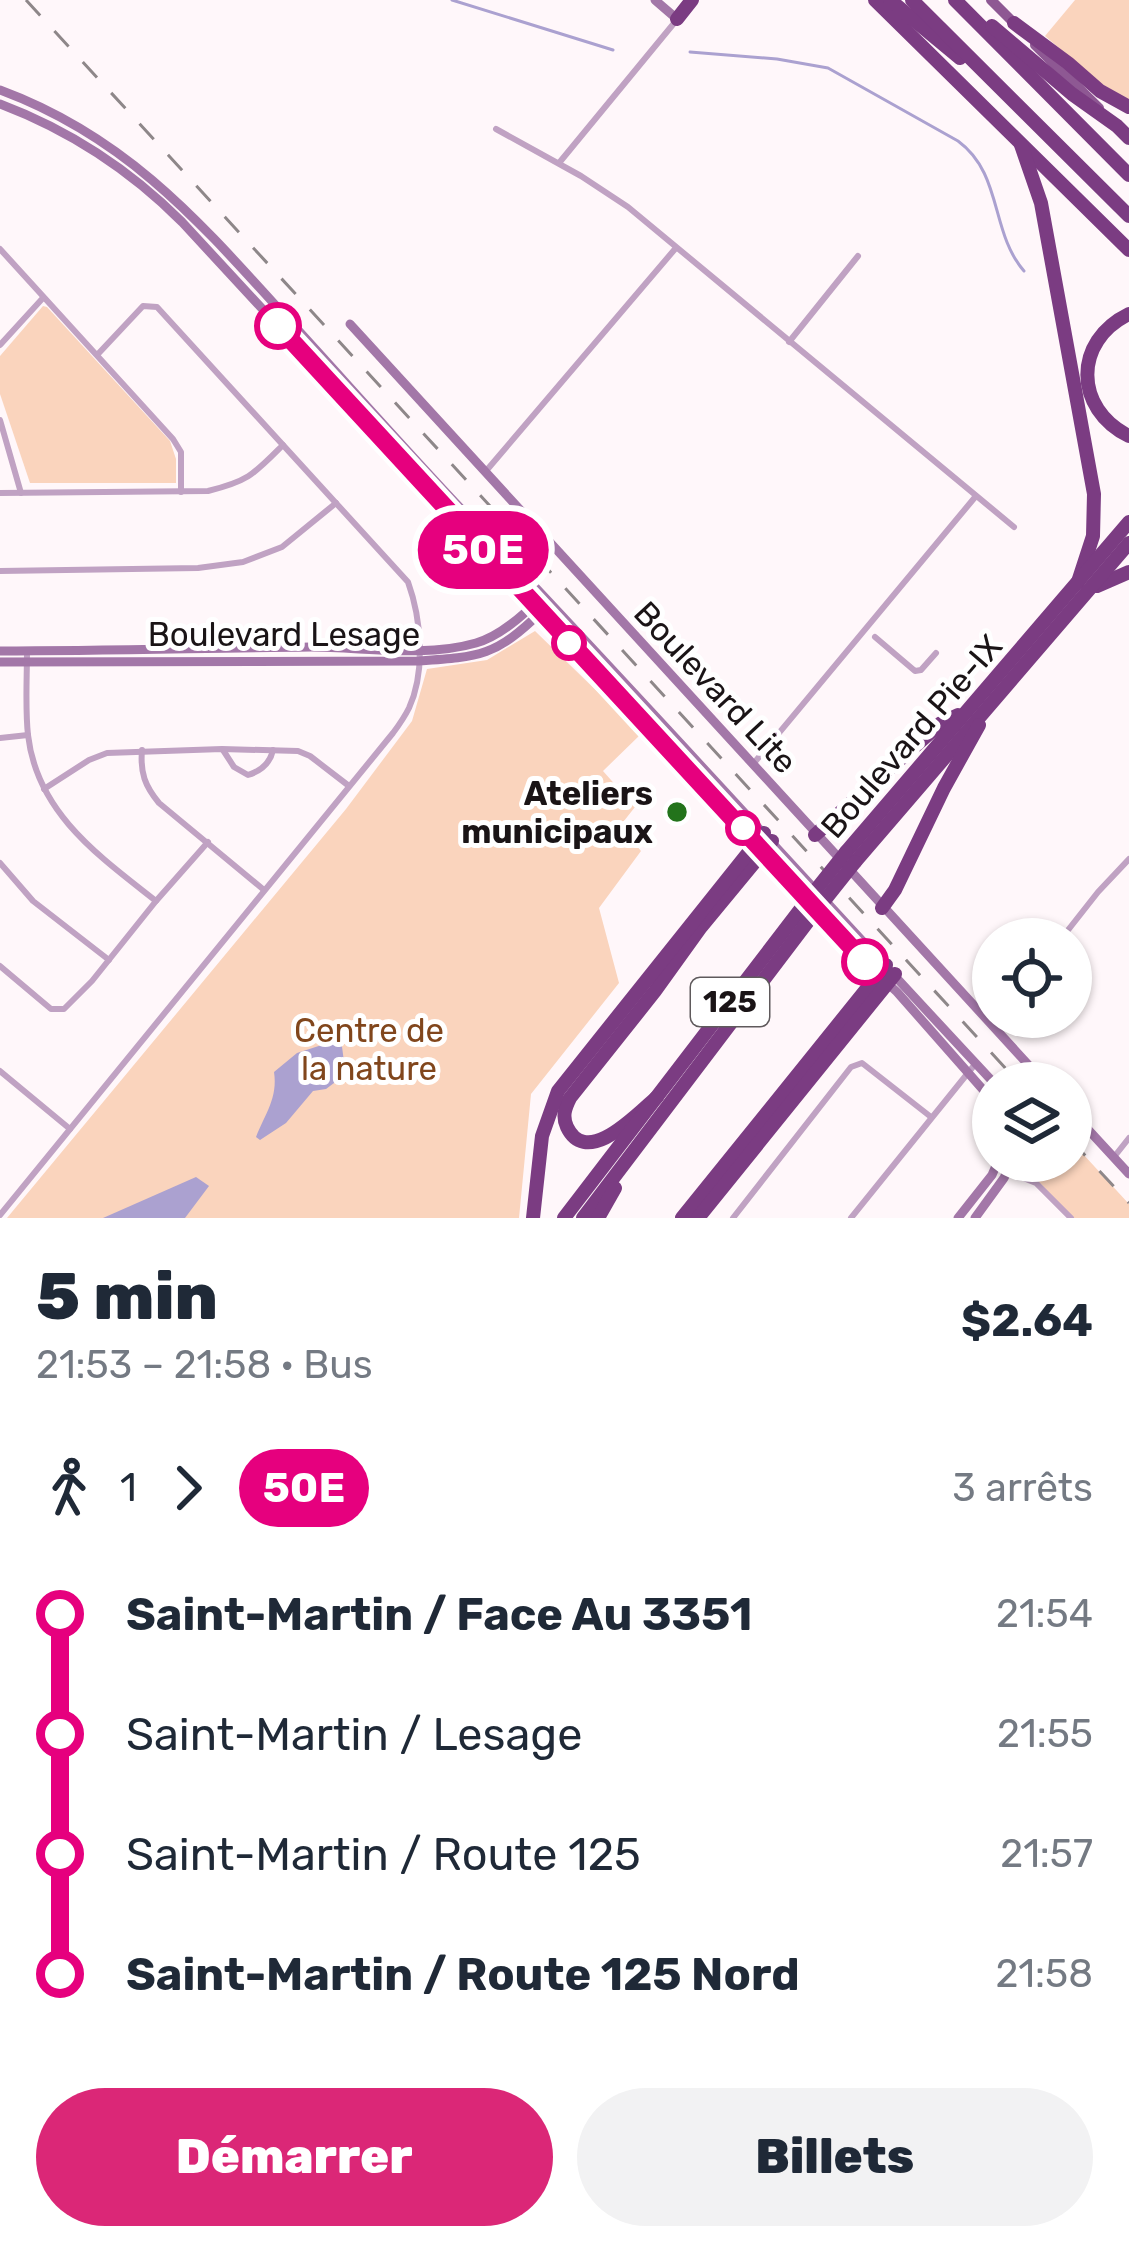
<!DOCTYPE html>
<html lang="fr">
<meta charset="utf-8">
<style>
:root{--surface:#fff;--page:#f2f2f3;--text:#1f2937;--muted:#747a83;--accent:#db2777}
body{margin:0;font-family:Rubik,sans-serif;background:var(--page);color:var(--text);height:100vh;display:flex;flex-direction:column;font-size:45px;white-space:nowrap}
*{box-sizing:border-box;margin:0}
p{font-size:39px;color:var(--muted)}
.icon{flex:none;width:66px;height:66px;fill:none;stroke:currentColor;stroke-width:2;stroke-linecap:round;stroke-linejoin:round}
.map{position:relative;height:1218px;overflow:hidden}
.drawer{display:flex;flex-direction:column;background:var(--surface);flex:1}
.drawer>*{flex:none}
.badge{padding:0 24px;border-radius:39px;font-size:42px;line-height:78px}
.tools{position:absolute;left:972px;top:918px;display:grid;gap:24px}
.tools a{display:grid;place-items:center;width:120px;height:120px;border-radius:50%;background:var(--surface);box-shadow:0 3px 9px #0004;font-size:60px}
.map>.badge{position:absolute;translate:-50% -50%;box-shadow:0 0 0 6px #fff}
.legs{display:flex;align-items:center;gap:18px;height:132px;padding:0 36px;font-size:39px}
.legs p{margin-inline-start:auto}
.headline{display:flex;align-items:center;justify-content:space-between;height:204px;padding:0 36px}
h1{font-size:66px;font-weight:800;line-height:90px}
.button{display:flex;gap:24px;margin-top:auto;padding:24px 36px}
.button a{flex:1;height:138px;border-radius:72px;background:var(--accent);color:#fff;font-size:48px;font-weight:800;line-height:138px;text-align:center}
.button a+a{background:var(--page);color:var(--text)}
ul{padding:0 36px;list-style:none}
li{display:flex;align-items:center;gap:42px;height:120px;font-size:45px}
li i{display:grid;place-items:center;width:18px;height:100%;margin:0 15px;background:currentColor}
li i::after{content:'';width:30px;height:30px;margin:-15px;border:9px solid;border-radius:50%;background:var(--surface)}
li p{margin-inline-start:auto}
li:first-child i{background:linear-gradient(#0000 50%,currentColor 0)}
li:last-child i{background:linear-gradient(currentColor 50%,#0000 0)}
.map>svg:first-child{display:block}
.green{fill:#fad4bd}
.water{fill:#aba1d0}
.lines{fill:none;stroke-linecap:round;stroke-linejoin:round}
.stream{stroke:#aba1d0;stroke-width:3}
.street{stroke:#c0a2c3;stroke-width:6}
.secondary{stroke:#a377a8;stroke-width:9}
.primary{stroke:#8e5893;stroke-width:10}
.highway{stroke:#7b3c82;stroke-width:14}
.rail{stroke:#8e8789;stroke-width:3;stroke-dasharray:21 21;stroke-linecap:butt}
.highway-bridge{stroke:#7b3c82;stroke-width:14}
.line-1-casing{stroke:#fff;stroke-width:27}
.line-1{stroke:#e6007e;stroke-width:18}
.stop-1-dot{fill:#fff;stroke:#e6007e;stroke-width:6}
.poi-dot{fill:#23731b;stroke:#fff;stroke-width:4.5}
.labels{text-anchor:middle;stroke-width:10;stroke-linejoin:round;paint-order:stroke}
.shield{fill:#fff;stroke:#5f5a5c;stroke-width:3}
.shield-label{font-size:30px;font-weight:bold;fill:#1a1416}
.street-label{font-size:33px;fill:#1a1416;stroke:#fff}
.poi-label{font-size:33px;font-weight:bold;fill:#1a1416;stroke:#fff;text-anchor:end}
.park-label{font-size:33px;fill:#81461c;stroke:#fff}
</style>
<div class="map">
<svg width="1129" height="1218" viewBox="0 0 1129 1218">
<rect width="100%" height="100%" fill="#fff7fa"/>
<g class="green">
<path d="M1075,0h54v100l-29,-17 -55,-47z"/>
<path d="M43,306l4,1 123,134 6,18v24h-146l-30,-89v-38z"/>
<path d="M535,631l106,103 -38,37 32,36 -15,19 21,25 -42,57 20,75 -88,111 -12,124h-512l339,-409 66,-88 15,-52 60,-9z"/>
<path d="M1071,1141l58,63v14h-57l-31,-34 -32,-11 3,-12h59z"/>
</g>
<g class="water">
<path d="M334,1031h6l4,31 -6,18 -12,9 -13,2 -27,32 -26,17 -4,-3c9,-23 22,-39 18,-65l23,-19 31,-10z"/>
<path d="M196,1177l13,9 -24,32h-82z"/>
</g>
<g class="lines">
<g class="stream">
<path d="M452,0l161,50"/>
<path d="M690,52l87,7 51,9 130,73c45,33 32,91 66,130"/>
</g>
<g class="street">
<path d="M496,129l85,47 47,31 386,320"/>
<path d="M559,163l116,-141"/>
<path d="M0,249l173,190 8,13v40"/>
<path d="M789,342l69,-86"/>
<path d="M0,345l42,-46"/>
<path d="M0,420l21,73"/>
<path d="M486,471l189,-222"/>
<path d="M0,493l208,-2c41,-10 46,-17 75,-46"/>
<path d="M0,571l198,-3 45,-6 39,-15 54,-44"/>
<path d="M875,637l40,34 6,-1 15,-17"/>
<path d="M27,651c0,28 -2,57 1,84 9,78 71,121 128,166"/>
<path d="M0,738l28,-3"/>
<path d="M142,750c-2,23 3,36 17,53l105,87"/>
<path d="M223,750l11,17 14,8c13,-4 22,-11 25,-25"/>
<path d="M754,763l222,-267"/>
<path d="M44,789l45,-29 18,-7 115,-4 76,2 12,5 39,30"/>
<path d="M0,863l33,38 76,59"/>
<path d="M1061,939l37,-47 31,-33"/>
<path d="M0,966l51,43h13l28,-28 64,-80 52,-59"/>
<path d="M993,1026l8,-9"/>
<path d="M0,1071l70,58"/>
<path d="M1114,1157l15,-19"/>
<path d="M1008,1172l28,11 35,35"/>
<path d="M0,1215l393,-482c6,-8 12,-17 16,-25 17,-37 12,-90 -1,-126l-251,-275 -14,-1 -45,48"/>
<path d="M733,1218l118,-151 11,-4 69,54"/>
<path d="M851,1218l125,-155"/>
</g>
<g class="secondary">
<path d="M655,0l22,19"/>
<path d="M0,90c127,47 199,131 287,228 65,71 129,144 196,214 172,181 340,368 511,551"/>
<path d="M0,104c69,26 130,66 182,118l691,748 24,22 96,109"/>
<path d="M350,324l695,759"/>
<path d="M0,651c104,0 208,-3 311,-4 53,0 113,11 165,-4 25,-7 48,-29 67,-47"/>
<path d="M0,662l419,-1c61,-4 77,-5 122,-49"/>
<path d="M1071,1111l58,63"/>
<path d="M958,1218l34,-43 6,-14"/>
<path d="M975,1218l29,-40 8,-17"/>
</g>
<g class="primary">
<path d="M991,0l27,27"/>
<path d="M1035,45l64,63"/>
</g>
<g class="highway">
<path d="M875,0l254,250"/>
<path d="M890,0l70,58"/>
<path d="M912,0l217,216"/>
<path d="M955,0l174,175"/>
<path d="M677,19l15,-19"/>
<path d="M1014,23l54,40 32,28 29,16"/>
<path d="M992,26l80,68 45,32 12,12"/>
<path d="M1021,145l20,58 53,291 -1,42 -15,46"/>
<path d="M1129,314c-56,27 -55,95 0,122"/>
<path d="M1097,586l32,-14"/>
<path d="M815,835l126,-112 17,-8"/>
<path d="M846,852l283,-330"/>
<path d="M855,862l274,-319"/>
<path d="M882,908l13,-18 49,-102 35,-63"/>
<path d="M657,1097c-19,16 -70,72 -90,30 -5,-11 -2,-19 3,-29l85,-107 46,-64 71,-86"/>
<path d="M533,1218l9,-82 16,-45 206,-258"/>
<path d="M564,1218l239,-312"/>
<path d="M583,1218l229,-302"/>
<path d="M598,1218l17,-30"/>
<path d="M682,1218l204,-253"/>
<path d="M698,1218l197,-244"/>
</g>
<g class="rail">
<path d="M26,0l993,1083"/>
<path d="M1071,1140l58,63"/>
</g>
<g class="highway-bridge">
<path d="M803,906l43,-54"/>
<path d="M812,916l43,-54"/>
</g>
</g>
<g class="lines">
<defs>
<path id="line-1" d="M278,326l587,636"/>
</defs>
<use href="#line-1" class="line-1-casing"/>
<use href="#line-1" class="line-1"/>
</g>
<g class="stop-1-dot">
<circle cx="278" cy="326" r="21"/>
<circle cx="569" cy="643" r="15"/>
<circle cx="743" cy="828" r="15"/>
<circle cx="865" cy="962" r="21"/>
</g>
<circle class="poi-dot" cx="677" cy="812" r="12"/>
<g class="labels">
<rect class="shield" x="691" y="978" width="78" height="48" rx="9"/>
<g class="shield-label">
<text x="730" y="1012">125</text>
</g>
<g class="street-label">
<text x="284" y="646">Boulevard Lesage</text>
<text transform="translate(716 687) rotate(47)" y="12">Boulevard Lite</text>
<text transform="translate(911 736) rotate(-49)" y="12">Boulevard Pie-IX</text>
</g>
<g class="poi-label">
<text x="653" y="805">Ateliers<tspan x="653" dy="38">municipaux</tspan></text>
</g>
<g class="park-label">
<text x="369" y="1042">Centre de<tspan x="369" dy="38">la nature</tspan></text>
</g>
</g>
</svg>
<div class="tools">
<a><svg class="icon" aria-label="locate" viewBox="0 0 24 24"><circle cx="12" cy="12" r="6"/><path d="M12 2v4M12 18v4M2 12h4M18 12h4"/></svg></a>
<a><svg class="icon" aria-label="layers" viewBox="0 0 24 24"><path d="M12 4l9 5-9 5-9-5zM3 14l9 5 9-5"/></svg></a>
</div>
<b class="badge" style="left:483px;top:550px;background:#e6007e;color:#fff">50E</b>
</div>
<section class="drawer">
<div class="headline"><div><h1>5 min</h1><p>21:53 – 21:58 · Bus</p></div><b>$2.64</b></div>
<div class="legs"><svg class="icon" aria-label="walk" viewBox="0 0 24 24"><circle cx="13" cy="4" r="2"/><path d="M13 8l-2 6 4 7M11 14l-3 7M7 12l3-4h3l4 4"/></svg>1<svg class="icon" aria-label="forward" viewBox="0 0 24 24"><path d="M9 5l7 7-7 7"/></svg><b class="badge" style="background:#e6007e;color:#fff">50E</b><p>3 arrêts</p></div>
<ul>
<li><i style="color:#e6007e"></i><b>Saint-Martin / Face Au 3351</b><p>21:54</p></li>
<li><i style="color:#e6007e"></i><span>Saint-Martin / Lesage</span><p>21:55</p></li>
<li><i style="color:#e6007e"></i><span>Saint-Martin / Route 125</span><p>21:57</p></li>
<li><i style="color:#e6007e"></i><b>Saint-Martin / Route 125 Nord</b><p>21:58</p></li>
</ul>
<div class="button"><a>Démarrer</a><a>Billets</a></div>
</section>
